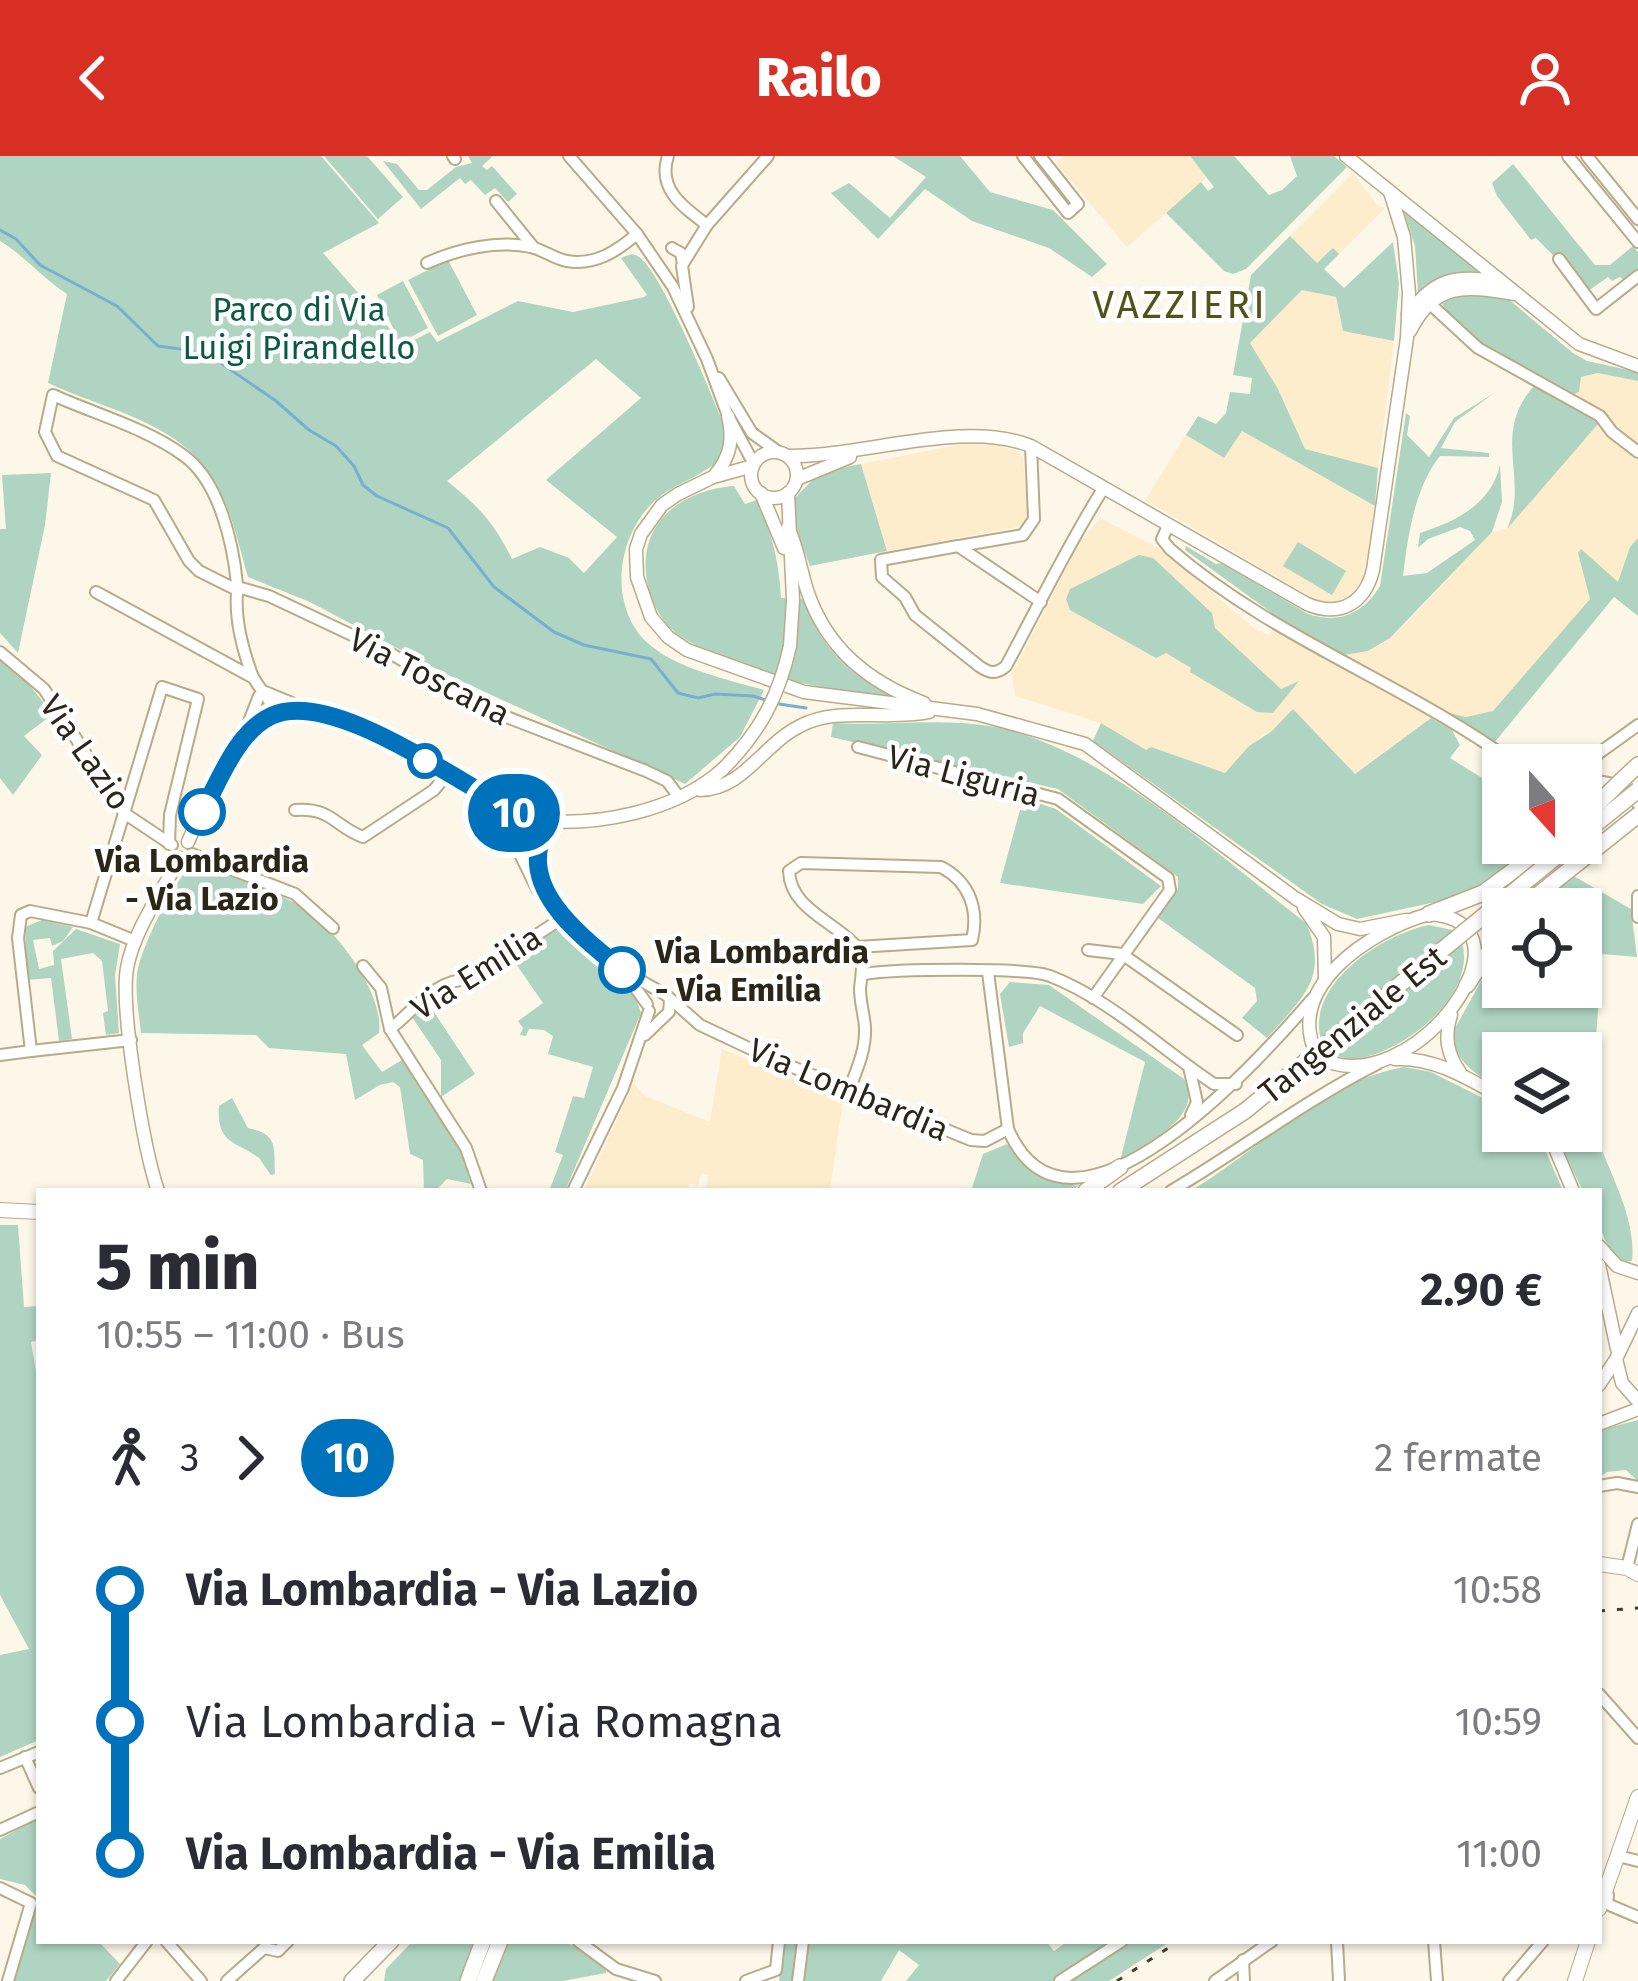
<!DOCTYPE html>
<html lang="it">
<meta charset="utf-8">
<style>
:root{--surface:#fff;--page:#f7f7f7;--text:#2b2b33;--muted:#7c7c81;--accent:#d93025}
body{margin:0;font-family:"Fira Sans",sans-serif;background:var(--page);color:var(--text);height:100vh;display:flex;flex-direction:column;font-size:45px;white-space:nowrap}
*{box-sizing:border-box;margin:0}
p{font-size:39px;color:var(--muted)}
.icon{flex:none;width:66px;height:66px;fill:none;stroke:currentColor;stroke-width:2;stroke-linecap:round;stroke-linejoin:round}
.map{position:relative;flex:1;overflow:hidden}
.panel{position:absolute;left:36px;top:1032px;width:1566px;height:756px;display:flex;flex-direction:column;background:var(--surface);border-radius:0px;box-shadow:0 3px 9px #0004}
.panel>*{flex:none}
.badge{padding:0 24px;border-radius:39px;font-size:42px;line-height:78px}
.needle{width:78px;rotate:159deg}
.controls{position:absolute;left:1482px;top:588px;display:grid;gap:24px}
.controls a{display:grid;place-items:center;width:120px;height:120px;border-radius:0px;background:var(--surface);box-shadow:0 3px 9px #0004;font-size:60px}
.map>.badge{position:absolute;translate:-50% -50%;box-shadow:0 0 0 6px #fff}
.legs{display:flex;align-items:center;gap:18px;height:132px;padding:0 60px;font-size:39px}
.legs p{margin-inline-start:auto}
.overview{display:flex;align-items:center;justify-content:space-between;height:204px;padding:0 60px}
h1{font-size:66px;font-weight:800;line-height:90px}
ul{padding:0 60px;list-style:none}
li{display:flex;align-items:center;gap:42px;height:132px;font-size:45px}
li i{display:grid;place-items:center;width:18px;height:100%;margin:0 15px;background:currentColor}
li i::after{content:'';width:30px;height:30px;margin:-15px;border:9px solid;border-radius:50%;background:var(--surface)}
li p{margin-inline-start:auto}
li:first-child i{background:linear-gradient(#0000 50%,currentColor 0)}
li:last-child i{background:linear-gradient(currentColor 50%,#0000 0)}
header{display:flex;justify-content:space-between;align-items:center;height:156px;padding:0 60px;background:var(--accent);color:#fff;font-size:54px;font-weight:800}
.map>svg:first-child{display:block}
.built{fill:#fdedcc}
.green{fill:#afd5c2;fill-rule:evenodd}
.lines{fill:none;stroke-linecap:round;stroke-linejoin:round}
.stream{stroke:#7aaed1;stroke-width:3}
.minor-casing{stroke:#b9aa89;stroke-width:14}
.tertiary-casing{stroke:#b9aa89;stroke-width:15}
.secondary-casing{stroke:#b9aa89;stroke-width:16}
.primary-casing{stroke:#b9aa89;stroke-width:18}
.minor{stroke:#fff;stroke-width:10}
.tertiary{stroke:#fff;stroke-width:12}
.secondary{stroke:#fff;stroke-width:14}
.primary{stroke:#fff;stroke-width:15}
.rail{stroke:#443e31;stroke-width:3;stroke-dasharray:6 12;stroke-linecap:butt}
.tertiary-bridge-casing{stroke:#b9aa89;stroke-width:15;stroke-linecap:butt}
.primary-bridge-casing{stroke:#b9aa89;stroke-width:18;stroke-linecap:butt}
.tertiary-bridge{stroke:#fff;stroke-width:12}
.primary-bridge{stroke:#fff;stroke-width:15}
.line-1-casing{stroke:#fff;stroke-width:27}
.line-1{stroke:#0072bc;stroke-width:18}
.stop-1-dot{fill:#fff;stroke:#0072bc;stroke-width:6}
.labels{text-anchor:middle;stroke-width:9;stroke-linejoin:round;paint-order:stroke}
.park-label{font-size:33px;fill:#0c5a41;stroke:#fff}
.street-label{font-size:33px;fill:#2c2619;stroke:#fff}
.stop-label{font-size:33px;font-weight:bold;fill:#2c2619;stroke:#fff}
.quarter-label{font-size:39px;letter-spacing:3px;fill:#515418;stroke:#fff}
</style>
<header><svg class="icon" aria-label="back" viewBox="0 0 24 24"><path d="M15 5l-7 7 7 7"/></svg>Railo<svg class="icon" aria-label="person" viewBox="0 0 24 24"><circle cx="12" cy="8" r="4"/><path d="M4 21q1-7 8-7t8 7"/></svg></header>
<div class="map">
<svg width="1638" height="1825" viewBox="0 0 1638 1825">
<rect width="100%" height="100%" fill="#fdf7e9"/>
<g class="built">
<path d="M1064,0h126l17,21 -80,70 -71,-84z"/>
<path d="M1353,17l25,33 7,2 -82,82 33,7 7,34 51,10 -16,127 -73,-19 -27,-60 -28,-46 52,-53 -33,-33z"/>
<path d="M1599,217l39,8v157l-8,9 -7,30 -133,163 -49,-29 -87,63 -82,-43 -10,4 -37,39 -74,-27 -4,4 -46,-28 -86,-27 -3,-22 67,-131 21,-25 62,32 93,79 14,6 10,-17 65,37 37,-10 28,-25 83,-88 15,-3 64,-134 10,-18z"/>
<path d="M1242,275l133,75 -11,72 -14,19 -21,6 -14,-4 -170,-99 41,-65 38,23z"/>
<path d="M963,288l35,1 19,6 6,7 4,56 -3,12 -137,25 -26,-87z"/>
<path d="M722,893l121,51 -13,91h-123l1,-16 -7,-1 -3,11 -9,-1 -1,7h-104l50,-108 11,13 65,26z"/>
</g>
<g class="green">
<path d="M0,0h321l58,67 -56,30 75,85 -21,-43 26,-14 25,47 -25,13 1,4 26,-13 7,10 81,-41 55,11 71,-15 3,-2 -26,-37c9,-3 10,-6 18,-1 22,13 78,149 89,179l-11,26c-23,19 -50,23 -70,47 -32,37 -37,102 3,136 28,24 79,35 114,45l-24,47 -55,47 -237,-109 -138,-73 -62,-25c-10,-34 -18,-75 -39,-105 -36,-51 -108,-64 -161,-89l19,-89c-25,-16 -42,-38 -67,-53zM596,203l45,39 -95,82 71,57 -33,36 -15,-15 -29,-11 -28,12c-19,-38 -33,-52 -65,-78z"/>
<path d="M324,0h43l36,41 -25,22z"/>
<path d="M468,0h25l-11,10 5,4 5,-4 25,28 -9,8 -13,-14 -10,7 -14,-15 -6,4 -5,-6 -39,31 -38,-48 14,3 22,26h8l29,-23 16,-4z"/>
<path d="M893,0h67l30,36 63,18 54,54 -15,13 -43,-29 -77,-27 -47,-32 -47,50 -47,-46 18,-10 41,35 36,-41z"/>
<path d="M1190,0h44l35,39 13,-5 15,-14 -7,-20h44l13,11 -101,102 -13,5 -9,-3 -58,-58 35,-31 7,9 6,-4z"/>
<path d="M1513,8l82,101h15l23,-19 5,6v21l-14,8 -4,-4 -8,4 -4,-4 -20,14 -52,-53 -5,2 -34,-44 -5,-13z"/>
<path d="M1403,53l80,64 -20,1 -45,18 -3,-46z"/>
<path d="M1290,80l27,27 16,-15 6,6 -15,15 20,19 49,-46 6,41 -5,58 -51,-10 -7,-34 -34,-7 -52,53 28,46 27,60 73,19 -3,38 -133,-75 -18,27 -38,-23 12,-19 18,8 10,-11 4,-21 20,2 2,-16 -19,-3 18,-100z"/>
<path d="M448,104l29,55 -39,21 -30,-56z"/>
<path d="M1456,138l51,4 66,55 14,8 51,11v9l-40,-8 -17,4 -2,15 -8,3c-38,-21 -112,-51 -129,-92z"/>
<path d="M1534,230l63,33 1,5 -91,105c23,-51 -17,-94 27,-143z"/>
<path d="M1494,237l-39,29 -14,26 48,5v4l-49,-1c-26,33 -32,80 -37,120l24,-3 48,-33 -5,-9 -10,-4 -32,12 -10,9 2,-15c37,-12 71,-29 80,-68l2,37 -10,30 -102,106 -22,13 -24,4 -65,-37 -94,-68 1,-4 30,18 6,-1 86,51c31,10 55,0 72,-28l26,-173 4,3 -3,19 22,22 25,-39z"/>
<path d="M861,308l26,87 -77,15 -17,-44 2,-24 25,-26z"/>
<path d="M51,317l-6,52 -27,128 -18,-20v-104h6l-4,-54z"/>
<path d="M734,330l11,18 12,-4c15,32 22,62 24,98l23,1c15,47 46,77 90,98 -72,-8 -152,-20 -214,-61 -18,-12 -29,-34 -33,-55 -10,-58 34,-91 87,-95z"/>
<path d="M1638,382v78l-24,-19 -120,146 -53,-32 25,6 27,-6 97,-112 -12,-46 3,-4 37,33 12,-35z"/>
<path d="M1298,386l48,29 -14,24 -49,-29z"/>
<path d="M1139,399l14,3 59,55 3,15 66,61 18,-8 -26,32 -16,-1 -67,-40 1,-4 -25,-15 -10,5 -86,-48 -4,-11 4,-10z"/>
<path d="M0,505l21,14 32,39 -29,22 18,19 -29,40 -13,-17z"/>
<path d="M1293,553l62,65 76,-56 21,12 8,15 -10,13 53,33v52h38l-47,36 -35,18 -102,22 -35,-15 -229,-163 8,-18 45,27 5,-3 74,26 24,-27 23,-15z"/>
<path d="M833,567c50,3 108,-5 156,3 112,19 228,129 317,197 24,55 -4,75 -39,115l-25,-20 15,-17 -2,-13 -97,-70 20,-29v-12l-120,-88 -227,-52z"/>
<path d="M1029,644l27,9 105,77 -18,18 -143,-21 20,-73 6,1z"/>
<path d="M193,707h9c31,14 65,25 95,41 35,19 88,88 82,129l-17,12 20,27 20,-12 58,90 11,34 -24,-5 -12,12h-11l-1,-31 -13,-6 -10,-67 -7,-5 -13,3 -25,15 -9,-46 -77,-6 -13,-13 -115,-2c-2,-18 -6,-40 -4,-58 3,-26 37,-94 56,-112z"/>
<path d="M1572,719l59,34 6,48 -35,-3 -6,84 -12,13c2,16 0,32 2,47 8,54 52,109 46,163l-9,1c-25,-21 -24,-40 -24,-71h-16l-30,-60h28v-78h-78v35c-27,-13 -49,-25 -50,-56l50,-91v46h78v-78h-52z"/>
<path d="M42,764l31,7 -10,14 -11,5 -2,-8 -17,2 6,29 15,-4 -1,-14 23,-22 44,15 -5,31 4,58 -13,2 -3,-22 5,-2 -6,-50 -9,-8 -32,6 11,80 -13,2 -8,-63 -24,2 -2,-53z"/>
<path d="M1429,769l28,6c32,55 -52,124 -104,128 -9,0 -19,-4 -27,-7 -32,-59 52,-117 103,-127z"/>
<path d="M560,772l74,64 7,21 -76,178h-16l14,-36 -8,-3 18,-56 11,2 9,-31 -45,-13 5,-18 -9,-6 -15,-1 -3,7 -6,-1 3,-7 -5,-7 25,-18 -31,-45z"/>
<path d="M1010,826l39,3 135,94c22,38 -38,63 -64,82l25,-99 -105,-56 -17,27v10l-14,4 -9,-53z"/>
<path d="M428,847l47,71 -34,23v-37l-31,-46z"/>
<path d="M1404,911l27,5 72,36v23h27l14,16 19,44h-373c73,-43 129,-108 214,-124z"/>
<path d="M232,942l16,30c30,6 26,18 27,46l-4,1c-1,-1 -11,-16 -12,-17 -22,-17 -43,-13 -40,-52z"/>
<path d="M1007,988c20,26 39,37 71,42l-7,5h-100l12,-37z"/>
<path d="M0,1069h18l6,82 15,-1v34l-8,2 8,48v350l-39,17v-102l29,-6 -29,-54z"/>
<path d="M1638,1264v61l-12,-11 -19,2 -8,6v-48z"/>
<path d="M39,1662v123h59l22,23 -14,17h-95l27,-83 -13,-13 -25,-6v-40z"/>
<path d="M413,1785h61l-12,40h-78l2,-12z"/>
<path d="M508,1785h57l41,27v5l-43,8h-72z"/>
<path d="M785,1785h261l8,10 14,-10h103l-62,40h-203l13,-16 -20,-15 -18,31h-102z"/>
</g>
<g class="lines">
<g class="stream">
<path d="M0,74l16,9 24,26 77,41 41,40 30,4 30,11 58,40 33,29 27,16 18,20 9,19 14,11 71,32 46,59 60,45 30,13 67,14 27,34 20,5 17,-4 38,2 16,5"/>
<path d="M779,548l27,4"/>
</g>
<defs>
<g id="minor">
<path d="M453,0l2,3"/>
<path d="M569,0l68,78 36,53 34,72 21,57 26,48"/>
<path d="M668,0c-11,33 15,51 39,69"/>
<path d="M1023,0l45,57 10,-9 -38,-48"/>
<path d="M1568,0l70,86"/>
<path d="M1587,0l51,63"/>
<path d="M496,45l38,47"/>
<path d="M672,92l9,5 2,11"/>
<path d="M1559,103l37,50 42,-33"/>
<path d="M684,106l23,-37 61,-69"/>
<path d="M427,107c31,-14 70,-23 104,-16 13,3 23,12 36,14 28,5 50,-10 70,-27"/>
<path d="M682,110l6,41"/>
<path d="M1428,146l50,46 122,68 12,16 26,20"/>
<path d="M719,222l33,55 28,20"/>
<path d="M1168,370l-6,13 8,10c104,90 237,135 347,216"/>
<path d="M959,390l64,-11 11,-16 -3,-73"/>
<path d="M233,432l-34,-17 -10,-10 -35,-61 -97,-44 -12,-24 8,-37c42,19 93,33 130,60 36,25 50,88 54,129"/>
<path d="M241,432l28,8 121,57 88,53 168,65 21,10 12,16"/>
<path d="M96,436l156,85"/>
<path d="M237,437c-2,26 5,54 14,79 6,18 22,24 21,44"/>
<path d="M1041,446l-83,-56 -77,14 1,17 23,20 10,18 64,51c10,7 17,9 27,0 32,-59 61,-120 97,-177"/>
<path d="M0,496l44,37 80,124 48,32"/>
<path d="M265,536l39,16"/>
<path d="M243,581l16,-41"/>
<path d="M858,591l200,52 110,79 2,12 -77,108"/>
<path d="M1581,610l57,-41"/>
<path d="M1581,628c24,-6 43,0 57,20"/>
<path d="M295,654c36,-3 39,16 68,27l71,-47 13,-16"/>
<path d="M516,690l21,43 55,56 32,26 42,24 34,30 68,32 203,83 14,1 23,-12"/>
<path d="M537,691l12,49"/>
<path d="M192,698l103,40 38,34"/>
<path d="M1638,740v21"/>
<path d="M91,767l71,-236 36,12 -28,116 -1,29"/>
<path d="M1088,794l34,4 115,81"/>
<path d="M363,810l18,22 9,41 76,119 15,43"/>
<path d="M988,816l20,157c62,145 255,-73 305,-131"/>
<path d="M864,818c30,-5 162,-7 186,2 60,23 111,73 164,108h22"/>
<path d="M629,823l18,25"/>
<path d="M390,873c25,-19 44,-49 79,-50l95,-62"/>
<path d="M645,879l24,-23 1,-12"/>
<path d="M131,884l-100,11 -13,-113 3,-23 9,-4 61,12 44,18"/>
<path d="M0,899l31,-4"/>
<path d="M1189,911l8,35 -6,13"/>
<path d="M849,934c8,-21 17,-40 16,-63 -1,-13 -5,-25 -5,-38 1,-14 6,-31 -5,-44 -22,-24 -65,-37 -66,-74l12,-8 140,4c29,15 38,43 31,73l-115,7"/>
<path d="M573,1035l50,-103 26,-77"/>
<path d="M1171,1035c70,-41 133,-90 206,-127"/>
<path d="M1599,1330l18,-3 21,4"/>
<path d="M1627,1412l11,-44"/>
<path d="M1599,1538l39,44"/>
<path d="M25,1601l14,31"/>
<path d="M0,1612l39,-16"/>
<path d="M0,1674l39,-18"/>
<path d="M1618,1700l20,5"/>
<path d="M0,1732l31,15 -23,78"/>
<path d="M1608,1739l-1,9 31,13"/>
<path d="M166,1785l35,40"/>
<path d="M578,1785l38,28 39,12"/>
<path d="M1337,1785l2,40"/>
<path d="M1434,1785l3,40"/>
<path d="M1243,1804l1,21"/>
<path d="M116,1825l31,-40"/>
<path d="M227,1825l37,-33 14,3 10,-10"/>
<path d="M746,1825l30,-11 3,-29"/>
<path d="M798,1825l5,-40"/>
<path d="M1060,1825l62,-40"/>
<path d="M1215,1825l57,-40"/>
<path d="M1509,1825l34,-40"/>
</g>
<g id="tertiary">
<path d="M1346,0l233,188 59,22"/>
<path d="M1408,158c29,-38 47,-38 92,-33"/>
<path d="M1410,175c26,-50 55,-45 104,-37"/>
<circle cx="774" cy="319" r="23"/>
<path d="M788,300c75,1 175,-37 243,-10l276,158c33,14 58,-1 66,-34l34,-232 2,-45 -5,-56 -14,-45"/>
<path d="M753,310l-40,11 -35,17 -16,11 -21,29 -5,15 1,28 14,40 17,20 19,13 117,42 173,22 108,30 210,154 43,26 22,5 46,-9"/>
<path d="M714,320c16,-18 20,-36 14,-60"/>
<path d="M797,323l53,-22"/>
<path d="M761,337l23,55"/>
<path d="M788,337l5,107 -3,46"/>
<path d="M788,371c10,22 12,41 19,63 19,58 61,92 117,113"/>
<path d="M700,634c44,-1 62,-45 100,-64 37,-20 87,-5 129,-14"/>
<path d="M470,638l30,31"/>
<path d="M533,664c63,7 142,-8 190,-51"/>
<path d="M188,686c18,-40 40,-100 80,-124 59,-35 176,56 227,85 13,8 28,13 42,19l6,13 -6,12 -16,2 -19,-19 -1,-9 11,-8"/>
<path d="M1304,752l20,29 1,44"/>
<path d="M1429,758c118,7 -19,194 -111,143 -37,-69 53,-127 111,-143z"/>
<path d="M1451,859c-7,22 -4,39 10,59"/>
<path d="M1395,903c40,-2 74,20 108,39"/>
<path d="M1543,975l9,10 21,50"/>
<path d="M158,1035c-14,-41 -38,-181 -31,-223 7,-38 34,-75 53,-110"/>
<path d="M1599,1090l18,20 21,7"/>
<path d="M1599,1109l18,84"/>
<path d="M1638,1157l-22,46 6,24 16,18"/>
<path d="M1599,1229l17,-26"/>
<path d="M1599,1268l39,-15"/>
</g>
<g id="secondary">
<path d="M0,1054l39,2"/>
<path d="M1599,1408l28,4 11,6"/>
<path d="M1599,1753l39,-112"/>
<path d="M1575,1825l13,-40"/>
</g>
<g id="primary">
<path d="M1622,624l16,-15"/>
<path d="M1520,753l118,-94"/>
<path d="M1429,758l54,-21 68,-50"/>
<path d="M1467,829l36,-55"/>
<path d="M1086,1035l34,-24"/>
<path d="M1121,1035l124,-80"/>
<path d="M352,1825l39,-40"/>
<path d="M468,1825l15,-40"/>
<path d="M484,1825l16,-40"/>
</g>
</defs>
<use href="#minor" class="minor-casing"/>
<use href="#tertiary" class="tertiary-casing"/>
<use href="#secondary" class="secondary-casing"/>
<use href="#primary" class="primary-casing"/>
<use href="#minor" class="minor"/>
<use href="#tertiary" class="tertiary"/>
<use href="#secondary" class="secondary"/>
<use href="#primary" class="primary"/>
<g class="rail">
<path d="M1599,1455l39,-3"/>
<path d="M1117,1825l62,-40"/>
</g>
<defs>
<path id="tertiary-bridge" d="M723,613c37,-37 56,-73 67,-123"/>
<g id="primary-bridge">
<path d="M1589,656l33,-32"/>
<path d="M1581,680l57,-46"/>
<path d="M1245,955l328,-268"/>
</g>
</defs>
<use href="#tertiary-bridge" class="tertiary-bridge-casing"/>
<use href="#primary-bridge" class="primary-bridge-casing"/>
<use href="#tertiary-bridge" class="tertiary-bridge"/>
<use href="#primary-bridge" class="primary-bridge"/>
</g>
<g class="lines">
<defs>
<path id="line-1" d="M202,656c18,-32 34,-79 69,-96 65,-31 203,81 267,106l5,13c-24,56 41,103 79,135"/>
</defs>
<use href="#line-1" class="line-1-casing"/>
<use href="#line-1" class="line-1"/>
</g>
<g class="stop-1-dot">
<circle cx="425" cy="605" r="15"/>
<circle cx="202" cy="656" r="21"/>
<circle cx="622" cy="814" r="21"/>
</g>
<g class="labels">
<g class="park-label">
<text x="299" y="165">Parco di Via<tspan x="299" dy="38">Luigi Pirandello</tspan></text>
</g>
<g class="street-label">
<text transform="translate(430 520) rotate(27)" y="12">Via Toscana</text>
<text transform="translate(86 596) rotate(55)" y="12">Via Lazio</text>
<text transform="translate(964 619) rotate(15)" y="12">Via Liguria</text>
<text transform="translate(476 816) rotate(-32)" y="12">Via Emilia</text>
<text transform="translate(1352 868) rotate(-39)" y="12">Tangenziale Est</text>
<text transform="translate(849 933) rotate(23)" y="12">Via Lombardia</text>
</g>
<g class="stop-label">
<text x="202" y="716">Via Lombardia<tspan x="202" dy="38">- Via Lazio</tspan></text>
<text x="655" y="807" text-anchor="start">Via Lombardia<tspan x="655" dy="38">- Via Emilia</tspan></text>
</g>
<g class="quarter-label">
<text x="1180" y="162">VAZZIERI</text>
</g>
</g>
</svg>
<div class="controls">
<a><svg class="needle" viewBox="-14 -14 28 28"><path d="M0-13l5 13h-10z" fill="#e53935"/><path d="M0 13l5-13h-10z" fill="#7c7c81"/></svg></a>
<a><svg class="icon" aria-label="locate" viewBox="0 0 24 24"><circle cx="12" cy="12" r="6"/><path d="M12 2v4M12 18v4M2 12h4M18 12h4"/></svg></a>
<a><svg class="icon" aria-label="layers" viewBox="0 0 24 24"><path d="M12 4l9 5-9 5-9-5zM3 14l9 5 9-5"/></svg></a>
</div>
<b class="badge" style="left:514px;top:657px;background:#0072bc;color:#fff">10</b>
<section class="panel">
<div class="overview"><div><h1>5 min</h1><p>10:55 – 11:00 · Bus</p></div><b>2.90 €</b></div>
<div class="legs"><svg class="icon" aria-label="walk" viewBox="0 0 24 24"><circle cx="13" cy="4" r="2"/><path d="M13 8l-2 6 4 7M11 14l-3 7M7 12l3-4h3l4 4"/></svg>3<svg class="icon" aria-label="forward" viewBox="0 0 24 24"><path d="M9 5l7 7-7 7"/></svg><b class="badge" style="background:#0072bc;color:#fff">10</b><p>2 fermate</p></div>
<ul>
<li><i style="color:#0072bc"></i><b>Via Lombardia - Via Lazio</b><p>10:58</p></li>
<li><i style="color:#0072bc"></i><span>Via Lombardia - Via Romagna</span><p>10:59</p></li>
<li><i style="color:#0072bc"></i><b>Via Lombardia - Via Emilia</b><p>11:00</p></li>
</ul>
</section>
</div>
